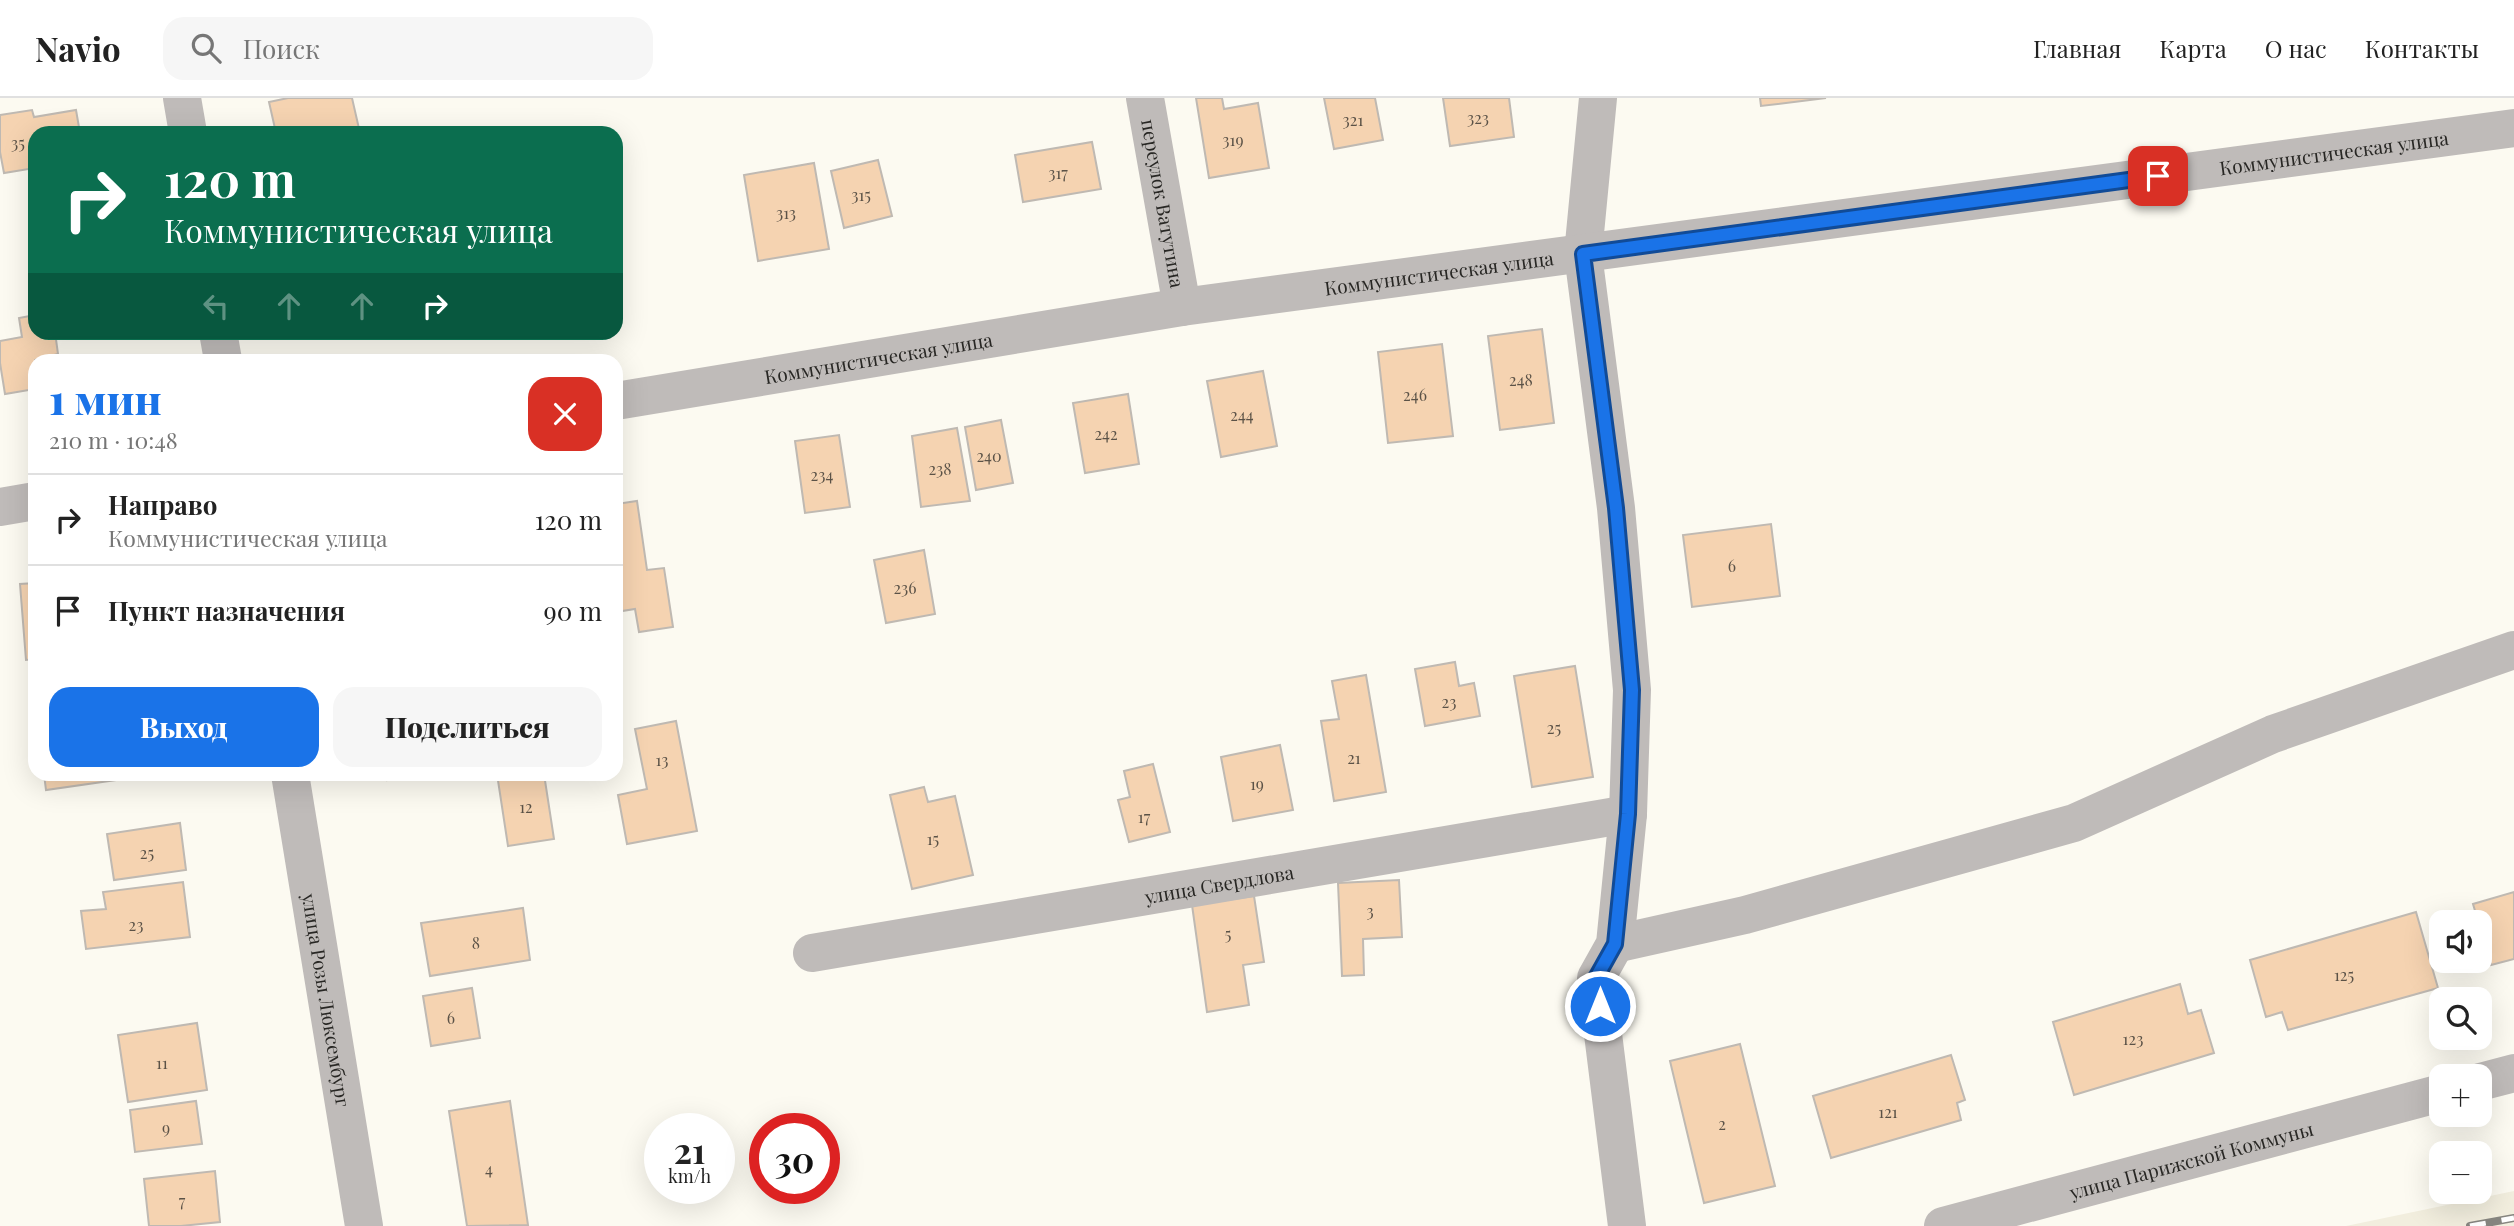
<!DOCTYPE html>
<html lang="ru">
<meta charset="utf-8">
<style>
:root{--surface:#fff;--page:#f6f6f6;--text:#222;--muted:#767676;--line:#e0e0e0;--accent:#1a73e8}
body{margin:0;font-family:"Playfair Display",serif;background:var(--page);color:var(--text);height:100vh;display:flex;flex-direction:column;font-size:26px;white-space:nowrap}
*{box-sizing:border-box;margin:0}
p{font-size:23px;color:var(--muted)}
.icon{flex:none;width:38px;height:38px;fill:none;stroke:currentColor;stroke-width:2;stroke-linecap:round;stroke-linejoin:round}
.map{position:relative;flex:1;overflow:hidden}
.side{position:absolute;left:28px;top:256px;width:595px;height:427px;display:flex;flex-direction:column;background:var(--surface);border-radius:21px;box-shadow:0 7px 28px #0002}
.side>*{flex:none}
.banner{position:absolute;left:28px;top:28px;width:595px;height:214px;border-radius:21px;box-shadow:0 7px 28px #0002;background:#0b6e4f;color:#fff;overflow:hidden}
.tools{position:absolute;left:2429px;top:812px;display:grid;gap:14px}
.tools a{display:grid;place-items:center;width:63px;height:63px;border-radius:14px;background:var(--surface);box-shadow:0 7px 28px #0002;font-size:35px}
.speed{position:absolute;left:644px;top:1015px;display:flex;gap:14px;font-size:35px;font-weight:700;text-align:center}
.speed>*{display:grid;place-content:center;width:91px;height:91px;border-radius:50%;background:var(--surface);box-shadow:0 7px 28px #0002;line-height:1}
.speed small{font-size:18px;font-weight:400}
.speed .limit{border:10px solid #d22;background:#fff;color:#111}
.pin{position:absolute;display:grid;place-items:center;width:60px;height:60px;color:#fff;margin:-30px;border-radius:14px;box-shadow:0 4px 10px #0006}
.me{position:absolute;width:77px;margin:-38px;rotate:0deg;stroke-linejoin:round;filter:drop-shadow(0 0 5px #0008)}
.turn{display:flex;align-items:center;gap:24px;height:147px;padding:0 21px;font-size:32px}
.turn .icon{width:91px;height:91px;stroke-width:2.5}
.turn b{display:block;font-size:49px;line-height:60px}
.lanes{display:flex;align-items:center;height:66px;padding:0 21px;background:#0003;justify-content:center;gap:35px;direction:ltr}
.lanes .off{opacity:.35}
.round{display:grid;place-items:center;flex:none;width:74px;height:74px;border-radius:21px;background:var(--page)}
.overview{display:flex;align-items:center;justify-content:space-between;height:119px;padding:0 21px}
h1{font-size:42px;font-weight:800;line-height:52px;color:var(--accent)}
.action{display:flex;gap:14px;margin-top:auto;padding:14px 21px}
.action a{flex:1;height:80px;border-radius:21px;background:var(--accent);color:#fff;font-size:28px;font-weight:800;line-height:80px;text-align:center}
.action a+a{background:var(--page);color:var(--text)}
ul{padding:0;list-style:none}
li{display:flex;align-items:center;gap:21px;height:91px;padding:0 21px;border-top:2px solid var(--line)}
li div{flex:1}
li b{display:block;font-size:26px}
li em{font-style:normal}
header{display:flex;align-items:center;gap:42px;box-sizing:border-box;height:98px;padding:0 35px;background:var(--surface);border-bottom:2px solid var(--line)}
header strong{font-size:33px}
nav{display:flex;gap:38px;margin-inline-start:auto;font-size:24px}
.search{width:490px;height:63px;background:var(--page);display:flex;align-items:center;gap:18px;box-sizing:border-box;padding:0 24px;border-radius:21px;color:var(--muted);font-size:26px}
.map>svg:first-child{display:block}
</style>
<header>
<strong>Navio</strong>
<div class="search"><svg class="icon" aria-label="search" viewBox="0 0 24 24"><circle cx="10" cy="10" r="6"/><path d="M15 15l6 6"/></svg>Поиск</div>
<nav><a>Главная</a><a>Карта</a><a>О нас</a><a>Контакты</a></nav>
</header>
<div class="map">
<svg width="2514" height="1128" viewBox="0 0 2514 1128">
<rect width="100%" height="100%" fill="#fcfaf1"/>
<path fill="#f2eede" d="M2514,1093v35h-168z"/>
<path fill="#f5d3b1" stroke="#bfb9b2" stroke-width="2" d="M288,0h64l8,35h-84l-7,-31z
M1196,0h26l2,11 34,-6 11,65 -60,10z
M1324,0h51l8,42 -49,9z
M1443,0h66l5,39 -64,9z
M1760,0h66l-65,8z
M32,12l2,7 42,-7 4,23h-45v35l-31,5 -4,-21v-37z
M1092,44l9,47 -78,13 -8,-47z
M878,62l14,56 -48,12 -13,-57z
M814,65l15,86 -71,12 -14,-86z
M35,217v17h20l3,22 -23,6v29l-30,5 -5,-31v-22l22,-4 -3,-19z
M1542,231l12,94 -54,7 -12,-94z
M1442,246l11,92 -65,7 -10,-91z
M1263,273l14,75 -56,11 -14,-76z
M1128,296l11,70 -54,9 -12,-70z
M1001,322l12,63 -37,7 -11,-63z
M957,330l13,73 -49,6 -9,-71z
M839,337l11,72 -45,6 -10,-72z
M637,403l10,69 17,-2 9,59 -34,5 -4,-23 -19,3v-108z
M1771,426l9,72 -88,11 -9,-72z
M924,452l11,64 -49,9 -12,-63z
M35,485v76l-9,1 -6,-76z
M1455,564l4,24 15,-3 6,33 -55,10 -10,-57z
M1575,568l18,111 -61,10 -18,-111z
M1366,577l20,117 -52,9 -13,-80 18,-2 -7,-38z
M676,623l21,110 -70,13 -9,-49 29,-6 -12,-60z
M1280,647l13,65 -60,11 -12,-64z
M1153,666l17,68 -41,10 -11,-42 12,-3 -6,-26z
M44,676h114l-112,16z
M385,676h35l-33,6z
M497,676h47l10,65 -46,7z
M924,689l4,15 27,-6 18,79 -61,14 -22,-94z
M180,725l6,47 -72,10 -7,-46z
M1399,782l3,57 -39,2 1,36 -22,1 -4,-93z
M183,784l7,55 -104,12 -5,-38 25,-2 -3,-17z
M2514,794v67l-23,6 -18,-61z
M1254,798l10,66 -21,3 6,40 -42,7 -15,-107z
M523,810l7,52 -100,16 -9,-53z
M2416,814l22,76 -150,42 -6,-18 -16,5 -16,-57z
M2180,886l8,30 13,-4 13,43 -140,42 -21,-73z
M472,890l8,50 -49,8 -8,-50z
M197,925l10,67 -79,12 -10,-67z
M1740,946l35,142 -71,17 -34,-142z
M1951,957l14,45 -8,3 4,17 -130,38 -18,-62z
M196,1003l6,43 -67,8 -5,-42z
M510,1003l18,124 -61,1 -18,-115z
M215,1073l5,51 -39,4h-32l-5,-47z"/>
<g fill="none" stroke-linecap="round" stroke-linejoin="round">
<g stroke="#bfbbb9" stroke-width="38">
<path d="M182,0l6,35"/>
<path id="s1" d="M1145,0l37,209"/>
<path d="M1598,0l-15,156 33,254 16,182 -4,124 -13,130 -19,34 31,248"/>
<path d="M218,234l5,28"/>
<path id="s2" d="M616,303l566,-94 1332,-179"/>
<path d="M0,409l35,-6"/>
<path id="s3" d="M290,676l74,452"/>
<path d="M1615,846l130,-29 329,-92 199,-89 241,-84"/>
<path id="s4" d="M812,855l816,-139"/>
<path d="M2480,984l34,-9"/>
<path id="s5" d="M1943,1128l498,-133"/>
</g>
<g stroke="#878680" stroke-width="8">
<path id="rail" d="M2470,1128l44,-8"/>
</g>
<use href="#rail" stroke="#fff" stroke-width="5" stroke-dasharray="16" stroke-linecap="butt"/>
</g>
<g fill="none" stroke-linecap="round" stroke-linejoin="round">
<g stroke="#114b97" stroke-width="18">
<path id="route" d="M1600,908l-4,-28 19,-34 13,-130 4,-124 -16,-182 -33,-254 575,-78"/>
</g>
<use href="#route" stroke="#1a73e8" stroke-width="12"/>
</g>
<g text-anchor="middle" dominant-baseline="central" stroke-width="7" stroke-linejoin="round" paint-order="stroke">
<g font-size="16" fill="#5b5247">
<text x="1478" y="19">323</text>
<text x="1353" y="21">321</text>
<text x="1233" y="41">319</text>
<text x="18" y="44">35</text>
<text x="1058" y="74">317</text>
<text x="861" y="96">315</text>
<text x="786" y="114">313</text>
<text x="1521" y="281">248</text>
<text x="1415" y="296">246</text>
<text x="1242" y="316">244</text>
<text x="1106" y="335">242</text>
<text x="989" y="357">240</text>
<text x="940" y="370">238</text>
<text x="822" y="376">234</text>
<text x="1732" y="467">6</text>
<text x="905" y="489">236</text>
<text x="1449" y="603">23</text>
<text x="1554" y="629">25</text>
<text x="1354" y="659">21</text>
<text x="662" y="661">13</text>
<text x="1257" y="685">19</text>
<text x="526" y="708">12</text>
<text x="1144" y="718">17</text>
<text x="933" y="740">15</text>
<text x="147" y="754">25</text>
<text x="1370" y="812">3</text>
<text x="136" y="826">23</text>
<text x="1228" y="835">5</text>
<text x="476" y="844">8</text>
<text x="2344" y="876">125</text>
<text x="451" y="919">6</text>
<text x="2133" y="940">123</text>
<text x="162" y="964">11</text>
<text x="1888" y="1013">121</text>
<text x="1722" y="1025">2</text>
<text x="166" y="1029">9</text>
<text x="489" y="1070">4</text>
<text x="182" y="1102">7</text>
</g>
<g font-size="19" fill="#282724" stroke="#fff">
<text stroke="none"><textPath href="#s2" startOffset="1736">Коммунистическая улица</textPath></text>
<text stroke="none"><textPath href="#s1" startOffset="107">переулок Ватутина</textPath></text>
<text stroke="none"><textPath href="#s2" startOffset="833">Коммунистическая улица</textPath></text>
<text stroke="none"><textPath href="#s2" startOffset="266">Коммунистическая улица</textPath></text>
<text stroke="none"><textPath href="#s4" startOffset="413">улица Свердлова</textPath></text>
<text stroke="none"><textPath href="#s3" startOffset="229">улица Розы Люксембург</textPath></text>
<text stroke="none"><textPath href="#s5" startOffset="257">улица Парижской Коммуны</textPath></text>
</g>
</g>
</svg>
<div class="tools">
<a><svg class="icon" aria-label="sound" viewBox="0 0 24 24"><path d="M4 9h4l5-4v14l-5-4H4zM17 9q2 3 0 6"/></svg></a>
<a><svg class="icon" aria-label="search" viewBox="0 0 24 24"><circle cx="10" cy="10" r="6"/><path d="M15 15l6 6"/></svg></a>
<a>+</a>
<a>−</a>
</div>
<div class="speed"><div>21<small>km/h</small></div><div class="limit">30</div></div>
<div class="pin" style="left:2158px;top:78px;background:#d93025"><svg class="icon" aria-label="arrive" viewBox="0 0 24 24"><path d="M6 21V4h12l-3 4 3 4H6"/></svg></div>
<svg class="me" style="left:1600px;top:908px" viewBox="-20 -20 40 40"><circle r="17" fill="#1a73e8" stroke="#fff" stroke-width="3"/><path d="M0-11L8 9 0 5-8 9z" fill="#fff"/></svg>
<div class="banner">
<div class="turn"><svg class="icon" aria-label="right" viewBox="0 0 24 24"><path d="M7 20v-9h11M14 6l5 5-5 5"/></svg><div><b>120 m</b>Коммунистическая улица</div></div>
<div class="lanes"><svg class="icon off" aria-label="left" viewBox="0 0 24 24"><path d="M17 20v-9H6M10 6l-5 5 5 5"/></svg><svg class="icon off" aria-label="ahead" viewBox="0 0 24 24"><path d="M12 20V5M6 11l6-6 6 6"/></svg><svg class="icon off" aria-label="ahead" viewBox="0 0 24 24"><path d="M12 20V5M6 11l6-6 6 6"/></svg><svg class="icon" aria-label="right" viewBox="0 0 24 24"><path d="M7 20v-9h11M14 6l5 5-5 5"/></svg></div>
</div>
<section class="side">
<div class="overview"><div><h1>1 мин</h1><p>210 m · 10:48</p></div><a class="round" style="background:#d93025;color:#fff"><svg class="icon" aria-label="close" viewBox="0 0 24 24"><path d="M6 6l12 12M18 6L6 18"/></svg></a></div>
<ul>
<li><svg class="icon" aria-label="right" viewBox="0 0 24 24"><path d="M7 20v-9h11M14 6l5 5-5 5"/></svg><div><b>Направо</b><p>Коммунистическая улица</p></div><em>120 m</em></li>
<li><svg class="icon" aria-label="arrive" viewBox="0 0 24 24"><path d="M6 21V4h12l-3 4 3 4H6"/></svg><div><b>Пункт назначения</b></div><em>90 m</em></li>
</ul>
<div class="action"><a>Выход</a><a>Поделиться</a></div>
</section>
</div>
